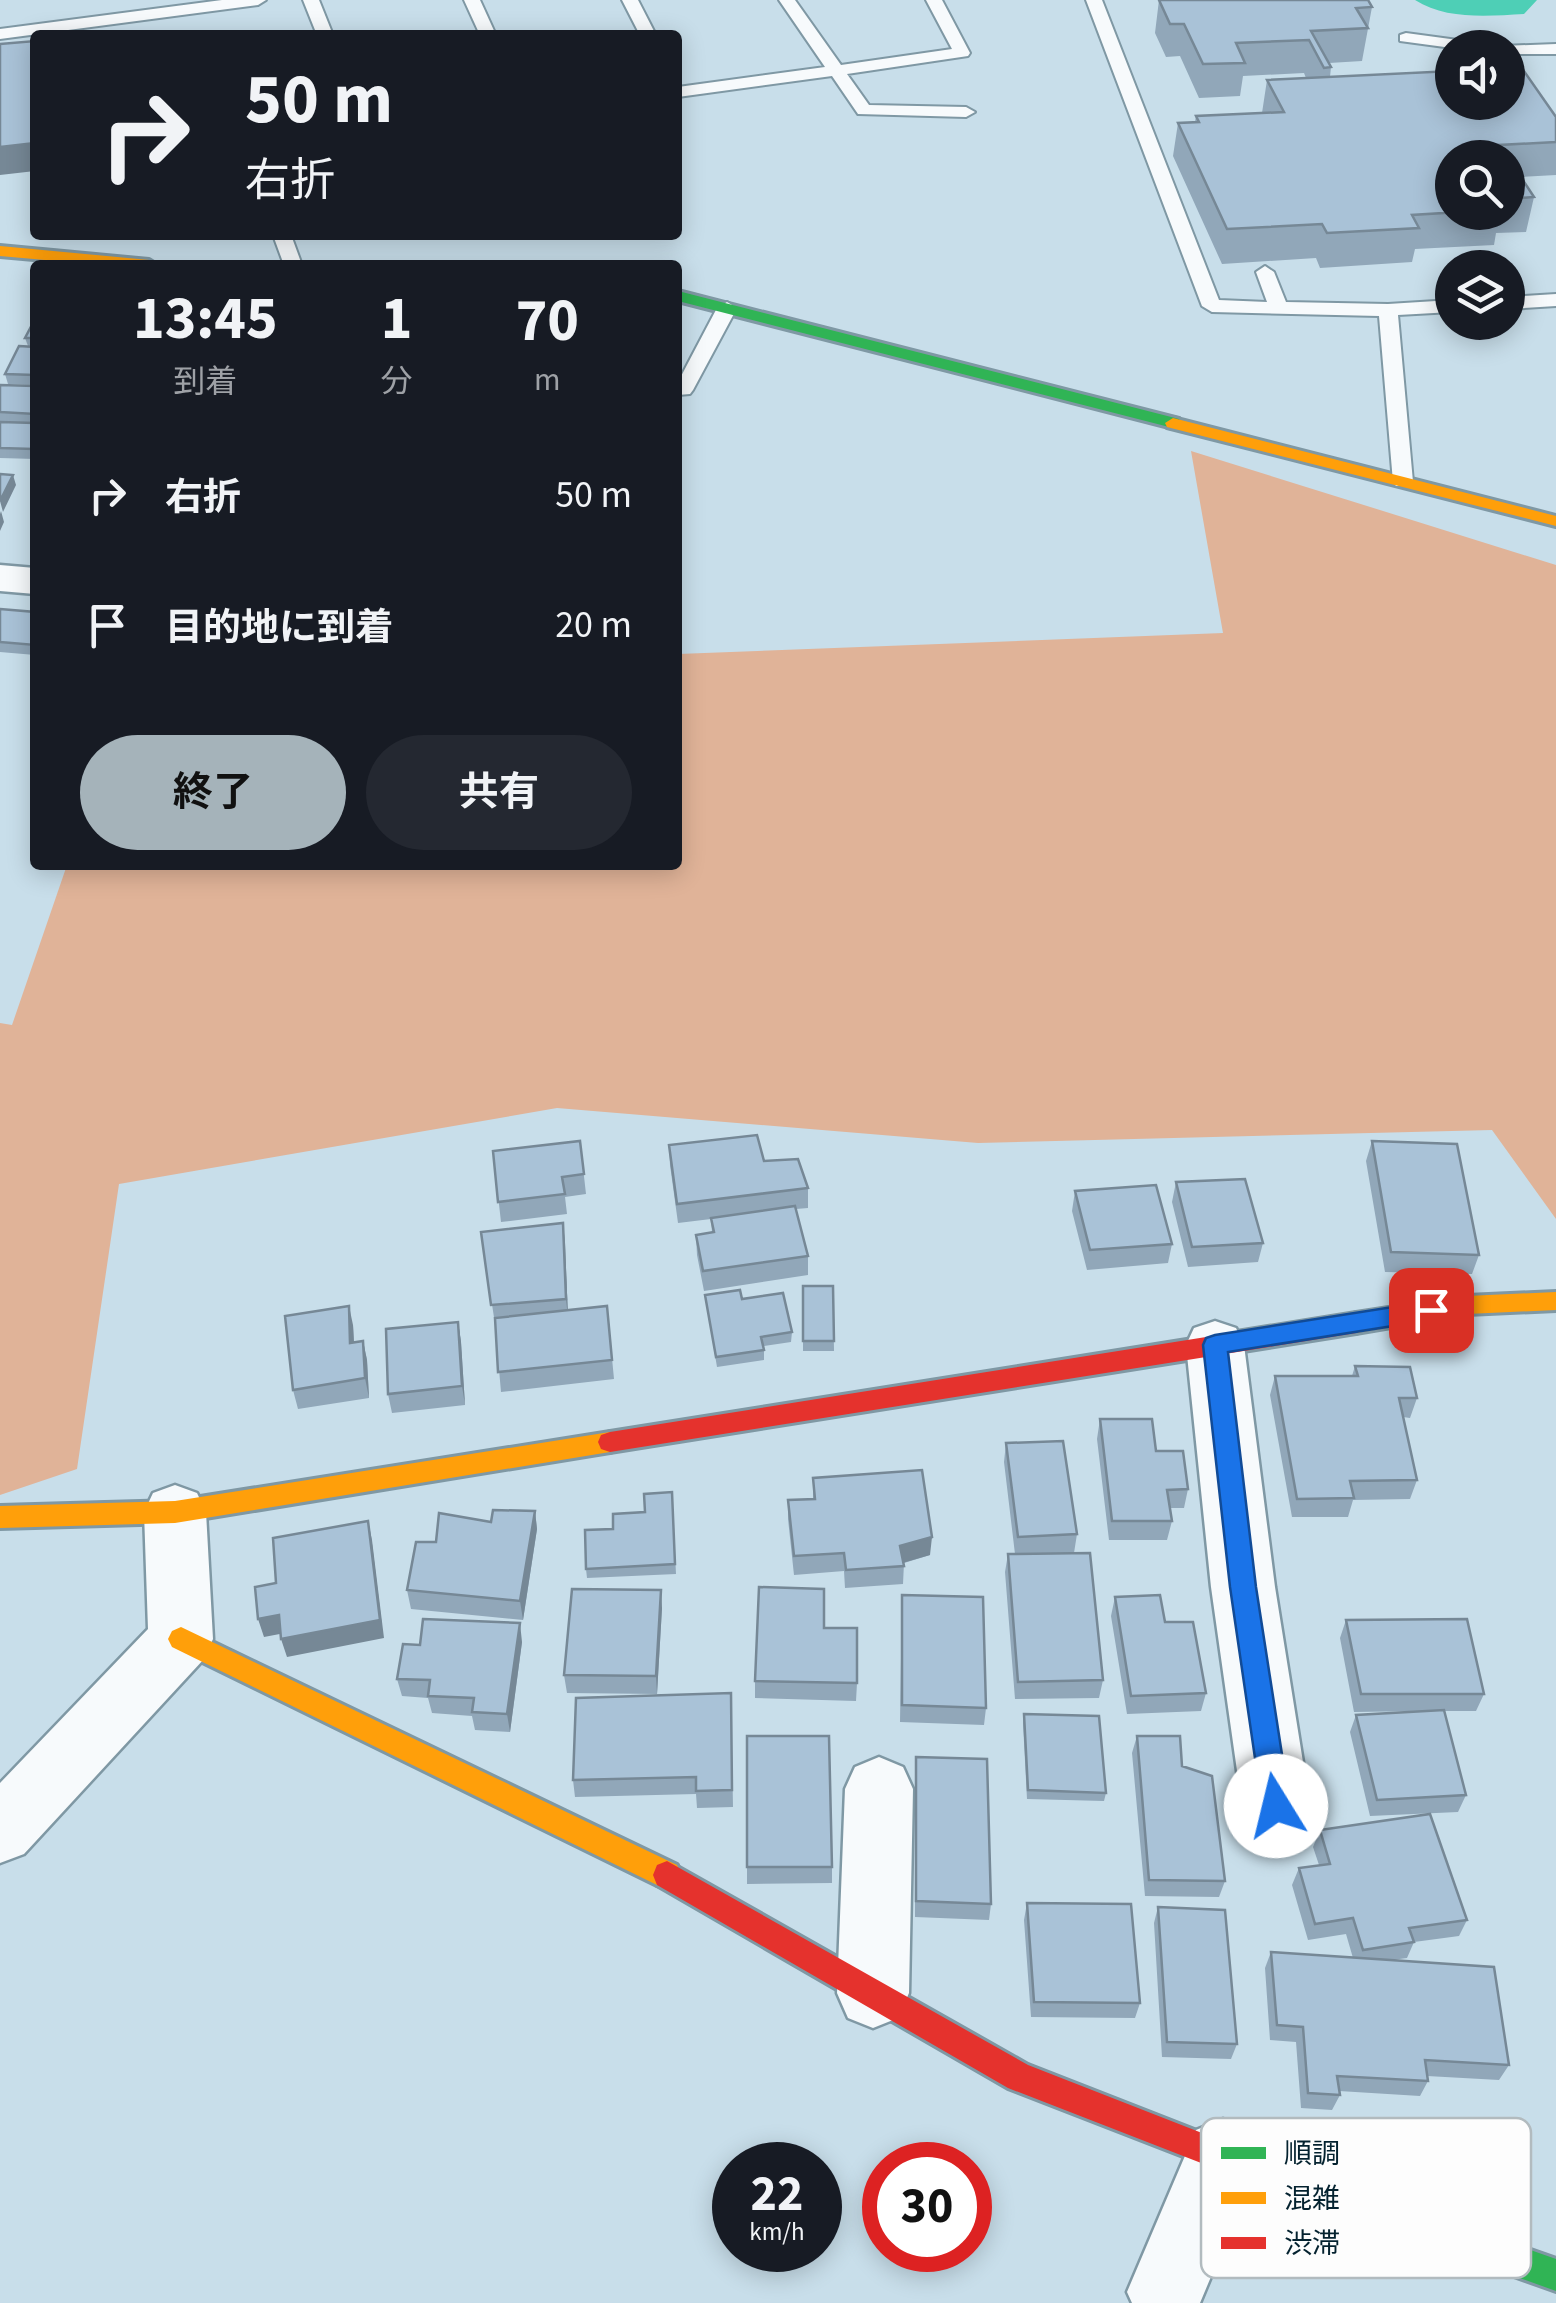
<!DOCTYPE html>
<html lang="ja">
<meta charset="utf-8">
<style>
:root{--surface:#171b24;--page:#242831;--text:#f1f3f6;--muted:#9ea1a6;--accent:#a5b3ba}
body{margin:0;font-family:"Source Sans 3","Noto Sans JP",sans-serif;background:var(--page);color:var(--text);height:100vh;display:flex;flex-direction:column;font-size:38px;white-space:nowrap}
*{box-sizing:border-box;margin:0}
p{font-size:32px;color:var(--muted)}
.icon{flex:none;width:55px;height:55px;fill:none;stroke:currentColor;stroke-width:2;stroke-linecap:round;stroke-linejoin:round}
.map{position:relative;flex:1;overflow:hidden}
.details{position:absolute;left:30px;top:260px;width:652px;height:610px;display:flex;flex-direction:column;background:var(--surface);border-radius:10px;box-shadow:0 5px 25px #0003}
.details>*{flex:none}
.top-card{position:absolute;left:30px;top:30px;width:652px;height:210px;border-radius:10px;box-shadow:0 5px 25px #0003;background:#171b24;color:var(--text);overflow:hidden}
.fabs{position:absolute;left:1435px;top:30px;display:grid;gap:20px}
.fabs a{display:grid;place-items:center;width:90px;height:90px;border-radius:50%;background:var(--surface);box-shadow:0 5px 25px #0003;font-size:50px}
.speed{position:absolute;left:712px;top:2142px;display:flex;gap:20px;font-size:50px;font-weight:700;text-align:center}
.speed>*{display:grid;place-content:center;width:130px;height:130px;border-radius:50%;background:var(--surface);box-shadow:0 5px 25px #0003;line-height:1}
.speed small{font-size:25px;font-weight:400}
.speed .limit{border:15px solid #d22;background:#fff;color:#111}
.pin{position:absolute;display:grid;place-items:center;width:85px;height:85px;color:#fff;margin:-42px;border-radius:20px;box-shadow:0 5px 15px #0006}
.me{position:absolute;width:110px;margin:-55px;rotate:351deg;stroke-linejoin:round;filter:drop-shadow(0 0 8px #0008)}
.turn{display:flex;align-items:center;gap:35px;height:210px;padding:0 50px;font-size:45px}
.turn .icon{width:130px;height:130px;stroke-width:2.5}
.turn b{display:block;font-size:70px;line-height:85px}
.eta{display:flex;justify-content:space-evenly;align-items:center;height:170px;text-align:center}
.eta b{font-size:60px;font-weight:700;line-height:70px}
.button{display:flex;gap:20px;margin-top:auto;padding:20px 50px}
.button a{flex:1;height:115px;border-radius:60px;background:var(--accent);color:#111;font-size:40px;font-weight:700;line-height:115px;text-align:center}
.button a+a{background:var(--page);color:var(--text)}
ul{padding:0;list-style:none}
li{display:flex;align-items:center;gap:30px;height:130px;padding:0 50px}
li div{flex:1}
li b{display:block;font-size:38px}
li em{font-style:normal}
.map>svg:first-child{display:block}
</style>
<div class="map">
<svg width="1556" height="2303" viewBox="0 0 1556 2303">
<rect width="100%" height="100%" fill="#c8deea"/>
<path fill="#e0b398" d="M1191,451l365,114v654l-64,-89 -514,13 -421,-35 -438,76 -42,285 -77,26v-472l12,2 55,-160h611v-211l545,-21z"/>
<path fill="#4ecfb6" d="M1415,0h122l-13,14c-36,2 -78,6 -109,-14z"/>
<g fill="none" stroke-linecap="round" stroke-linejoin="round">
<g stroke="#7f98a4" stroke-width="4">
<path id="lane" d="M222,0h44l-8,5 -258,34v-10z
M303,0h16l14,35h-16z
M464,0h16l16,35h-16z
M622,0h16l18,35h-16z
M779,0h16l46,65 111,-16 -26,-49h16l28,53 -2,3 -121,18 22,31 97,2 9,5 -9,5 -108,-3 -26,-38 -154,21v-10l147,-20z
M1086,0h16l117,300 48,2 -11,-30 9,-6 9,6 12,30 102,2 64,-4v12l-54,3 15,167 -3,4h-14l-3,-4 -14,-166 -167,-4 -10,-6z
M1406,33l96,13 54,-2v10h-48v-6h-56l-52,-7v-6z
M273,235h18l11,30h-18z
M1556,294v12l-48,3v-12z
M727,302l10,6 -44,82 -3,4 -12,1v-13l39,-74z"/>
</g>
<g stroke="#7f98a4" stroke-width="5">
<path id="street" d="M0,565l35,3v26l-35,-3z
M1215,1321l21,7 8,17 31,242 35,219 -10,23 -24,9 -24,-9 -10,-23 -31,-219 -25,-242 8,-17z
M175,1485l22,8 9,19 7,127 -9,20 -180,195 -24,9v-80l148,-154 -4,-117 9,-19z
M879,1757l24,10 10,22 -4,204 -11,25 -25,10 -25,-10 -11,-25 8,-204 10,-22z
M1223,2119l27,11 11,27 -61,146h-68l-5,-11 69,-162z"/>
</g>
<g stroke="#7f98a4" stroke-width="6">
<path id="fast" d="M678,291l501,128 2,4 -8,5 -495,-127z
M1214,2138l342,121v32l-353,-127 -4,-11 4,-11z"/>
</g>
<g stroke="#7f98a4" stroke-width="6">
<path id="slow" d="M0,246l149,14 8,5h-56l-101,-9z
M1173,418l383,98v10l-389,-99 -2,-4z
M1556,1292v18l-89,4 -111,19 -8,-3 -4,-7 4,-7 8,-3 111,-17z
M610,1432l9,3 3,7 -3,7 -9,3 -435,71 -175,5v-22l175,-5z
M181,1627l496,238 4,10 -4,10 -10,4 -10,-4 -485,-238 -4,-8 4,-8z"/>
</g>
<g stroke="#7f98a4" stroke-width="6">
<path id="jam" d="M1356,1313l8,3 4,7 -4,7 -8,3 -746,119 -9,-3 -3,-7 3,-7 9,-3z
M667,1861l361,204 197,77 4,11 -4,11 -11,4 -206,-80 -351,-203 -4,-10 4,-10z"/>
</g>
<use href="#lane" fill="#f7fafc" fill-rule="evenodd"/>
<use href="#street" fill="#f7fafc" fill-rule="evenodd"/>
<use href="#fast" fill="#30b455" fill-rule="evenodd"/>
<use href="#slow" fill="#ff9f0a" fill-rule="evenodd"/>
<use href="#jam" fill="#e5322d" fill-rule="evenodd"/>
</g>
<path fill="#91a7b9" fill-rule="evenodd" d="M1159,0l213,7 -10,54 -33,2 2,4 -1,10 110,-6 3,-17 113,63v58l-35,2 13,20 -8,35 -30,1 -2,12 -79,4 -3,13 -92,6 -4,-10 -94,6 -49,-108 5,-33 17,-1 1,-6 66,-3 5,-33 39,-2 -2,-5 -61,3 -3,20 -41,2 -19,-42 -14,1 -11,-24zM1508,158v54h-56z
M35,319v66l-27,-1 -3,-10 23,-28 -3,-8z
M0,385l35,1v73l-35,-1z
M0,609l35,3v43l-35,-3z
M580,1141l6,53 -21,3 2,17 -66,8 -8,-71z
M1372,1141l107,114 -7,19 -87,-2 -19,-111z
M669,1145l95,16 44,27v20l-12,1 12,47v19l-104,16 -7,-36 -1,-20 16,-3 -1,-13 -33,4 -8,-58z
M1176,1182l87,61 -5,19 -70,5 -16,-65z
M1075,1191l97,53 -4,19 -81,7 -15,-59z
M563,1223l5,87 39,-4 7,73 -113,13 -6,-68 -14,-92z
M803,1286h30l1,65h-31z
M705,1295l37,4 50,33 -1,10 -27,4v14l-47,7z
M458,1322l3,20 4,63 -73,8 -4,-19z
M353,1325l1,17 9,-1 4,19 2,38 -71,11 -5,-19z
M1355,1366l62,32 -7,20 -7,-1 14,63 -7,19 -57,1 -5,17h-56l-22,-122 5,-19h77z
M1100,1419l56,32 32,38 -4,19h-14l2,13 -5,19h-58l-12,-101z
M1006,1443l71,91 -3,19 29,127 -4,18 -84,1 -10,-127 3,-18h7l-11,-92z
M813,1478l117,77 -26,8 -1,21 -58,4 -1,-17 -50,4 -6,-56v-19l25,-1z
M672,1492l4,82 -89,4 -1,-9 27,-40 32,-17z
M535,1511l2,18 -14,91 -112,-11 -4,-19 29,-48 55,-20z
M902,1595l84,113 -2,17 -84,-3z
M1115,1597l50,25 41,71 -5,18 -74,3 -16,-98z
M662,1608l-5,86 -90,-1 -3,-18z
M1346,1620l138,74 -8,17h-32l22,84 -8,17 -88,4 -20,-84 6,-17 66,-4 -68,1 -14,-74z
M824,1628l33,55 -1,18 -101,-3v-17z
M522,1642l-12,90 -35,-2 -3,-14 -40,-3 -4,-15 -26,-2 -5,-17 23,-34z
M731,1693l2,114 -36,1 -1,-14 -121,3 -2,-17z
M1024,1714l82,79 -2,8 -77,-2 -4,-76z
M747,1736l85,131v16l-85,1z
M1137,1736l45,30 43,115 -6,16 -74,-1 -13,-143z
M916,1757l75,147 -2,16 -74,-3v-143z
M1320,1830l147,90 -8,16 -45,6 -7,16 -15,2 117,105 -10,15 -72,-4 1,5 -8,15 -81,-5 1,4 -8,15 -31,-2 -5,-66 -26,-2 -5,-72 6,-16 82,6 -7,-24 -38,6 -16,-55 7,-17 20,-3 -6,-18z
M1027,1903l113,100 -5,15 -104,-1 -7,-97z
M1158,1907l79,137 -6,15 -69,-2 -8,-134z"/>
<path fill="#768896" d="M35,143v28l-35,4v-28z
M13,475l3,10 -13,27 -3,-11z
M1,511l3,11 -4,9v-17z
M563,1223l2,20 3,75 -2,-19z
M349,1306l4,19 2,37 -5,-19z
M458,1322l3,20 4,63 -3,-19z
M363,1341l4,19 2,38 -4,-20z
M535,1511l2,18 -14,91 -3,-19z
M368,1521l4,19 12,98 -97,19 -6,-18z
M932,1537l-2,18 -31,9 1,-18z
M661,1590l1,18 -5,86 -1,-18z
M279,1615l6,18 -21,4 -6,-18z
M520,1623l2,19 -12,90 -3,-18z"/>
<path fill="#a9c2d7" stroke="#768896" stroke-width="2.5" d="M1159,0h209l4,7 -16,1 12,20 -57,3 20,36 -7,1 -15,-28 -73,3 9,20 -42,1 -19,-40h-14z
M35,41v102l-35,4v-103z
M1508,51h2l46,66v25l-56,3 34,52 -26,2v-41h-56v54h8l-48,3 7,13 -92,5 -5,-9 -95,5 -49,-106 21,-1 -3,-6 88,-4 -17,-32 185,-9v31h56z
M1443,54h9v15z
M35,319v19h-10z
M19,346l16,1v28l-30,-1z
M0,385l35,1v28l-35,-2z
M0,422l35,1 -1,26 -34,-1z
M0,474l13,1 -13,26z
M0,609l35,3v33l-35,-3z
M757,1135l7,26 34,-2 10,29 -131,16 -8,-59z
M580,1141l4,33 -22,3 3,17 -67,8 -5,-51z
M1372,1141l85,3 22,111 -88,-3z
M1245,1179l18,64 -71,4 -16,-65z
M1156,1185l16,59 -82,6 -15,-59z
M795,1206l13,50 -105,15 -7,-36 18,-3 -3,-14z
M563,1223l3,76 -75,6 -10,-73z
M803,1286h30l1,55h-31z
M740,1290l2,9 41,-6 9,39 -31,5 3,13 -48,7 -11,-62z
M349,1306l1,37 13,-2 2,37 -72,12 -8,-74z
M607,1306l5,54 -114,12 -3,-54z
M458,1322l4,64 -74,8 -2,-65z
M1355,1366l55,1 7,31h-18l18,82 -67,1 4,17 -57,1 -22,-123h83z
M1100,1419h52l4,32h27l5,38 -21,1 5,31h-60z
M1063,1441l14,93 -59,3 -12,-94z
M922,1470l10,67 -32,9 4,20 -58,4 -2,-17 -50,3 -6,-56 27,-1 -2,-21z
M672,1492l3,72 -89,5 -1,-39 28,-1v-15l32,-2 -1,-18z
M493,1510l42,1 -15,90 -113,-11 9,-48h20l3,-29 52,9z
M368,1521l12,99 -99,19 -2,-24 -21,4 -3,-32 21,-4 -3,-45z
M1090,1553l13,127 -85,2 -10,-128z
M759,1587l65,2v39h33v55l-102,-2z
M572,1589l89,1 -5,86 -92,-1z
M902,1595l81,2 3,111 -84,-3z
M1160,1595l5,27h28l13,71 -75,3 -16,-99z
M423,1619l97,4 -13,91 -35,-2 2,-14 -46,-2 2,-16 -33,-1 6,-35 17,1z
M1467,1619l17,75h-123l-15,-74z
M731,1693l1,97 -36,1v-14l-123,3 3,-82z
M1444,1710l22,85 -89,5 -21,-85z
M1024,1714l75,2 7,77 -78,-3z
M747,1736h82l3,131h-85z
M1137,1736h43l2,30 30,10 13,105 -76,-1z
M916,1757l71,2 4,145 -75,-3z
M1430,1814l37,106 -58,8 5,14 -51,8 -10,-32 -38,6 -16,-56 31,-4 -10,-34z
M1027,1903l104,1 9,99 -106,-1z
M1158,1907l67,3 12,134 -70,-2z
M1271,1952l223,15 15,98 -84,-5 3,21 -91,-5 3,19 -32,-2 -5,-66 -26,-2z"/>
<path fill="#1a73e8" stroke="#114b97" stroke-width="2.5" d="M1431,1301l9,2 3,7 -3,7 -9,3 -203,32 28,235 34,219 -4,9 -10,4 -10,-4 -4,-9 -32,-219 -27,-242 3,-7 9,-3z"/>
<rect x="1201" y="2118" width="330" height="160" rx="15" fill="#fdfdfd" stroke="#b2bbbf" stroke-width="2.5"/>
<rect x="1221" y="2147" width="45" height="12" fill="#30b455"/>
<rect x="1221" y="2192" width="45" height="12" fill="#ff9f0a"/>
<rect x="1221" y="2237" width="45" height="12" fill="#e5322d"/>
<g font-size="28" fill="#04222f">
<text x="1284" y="2163">順調</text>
<text x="1284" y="2208">混雑</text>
<text x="1284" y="2253">渋滞</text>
</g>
</svg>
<div class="fabs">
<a><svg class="icon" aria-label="sound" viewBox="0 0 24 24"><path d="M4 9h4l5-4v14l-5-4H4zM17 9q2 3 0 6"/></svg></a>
<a><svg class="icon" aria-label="search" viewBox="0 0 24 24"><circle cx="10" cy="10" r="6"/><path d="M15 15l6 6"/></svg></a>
<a><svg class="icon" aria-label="layers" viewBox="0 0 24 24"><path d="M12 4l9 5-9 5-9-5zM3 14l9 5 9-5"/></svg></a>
</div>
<div class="speed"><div>22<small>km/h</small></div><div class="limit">30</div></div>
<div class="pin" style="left:1431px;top:1310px;background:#d93025"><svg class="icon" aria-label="arrive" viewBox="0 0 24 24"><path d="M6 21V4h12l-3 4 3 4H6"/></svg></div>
<svg class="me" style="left:1276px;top:1806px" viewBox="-20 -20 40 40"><circle r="19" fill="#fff"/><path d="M0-13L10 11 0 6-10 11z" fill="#1a73e8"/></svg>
<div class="top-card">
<div class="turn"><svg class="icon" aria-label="right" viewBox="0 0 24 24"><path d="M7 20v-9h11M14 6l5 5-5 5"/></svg><div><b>50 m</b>右折</div></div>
</div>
<section class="details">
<div class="eta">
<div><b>13:45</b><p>到着</p></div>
<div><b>1</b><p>分</p></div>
<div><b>70</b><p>m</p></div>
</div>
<ul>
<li><svg class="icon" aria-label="right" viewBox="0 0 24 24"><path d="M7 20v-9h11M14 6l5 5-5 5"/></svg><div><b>右折</b></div><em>50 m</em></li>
<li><svg class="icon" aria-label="arrive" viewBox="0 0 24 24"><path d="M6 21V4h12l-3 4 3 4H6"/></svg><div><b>目的地に到着</b></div><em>20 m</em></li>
</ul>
<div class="button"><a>終了</a><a>共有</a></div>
</section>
</div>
